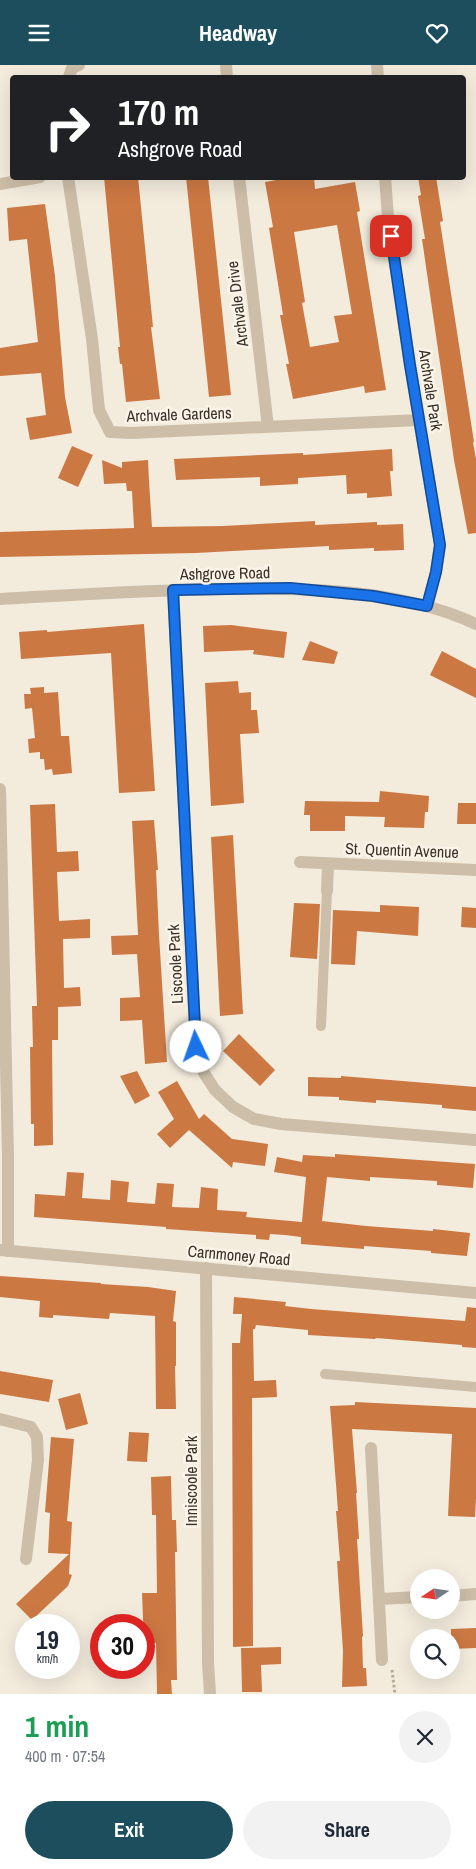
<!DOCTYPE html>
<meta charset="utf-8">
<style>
:root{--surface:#fff;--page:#f2f2f3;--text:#1f2937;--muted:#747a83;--accent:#1c4e5d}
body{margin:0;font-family:"Archivo Narrow",sans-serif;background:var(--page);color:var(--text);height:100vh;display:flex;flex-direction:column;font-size:19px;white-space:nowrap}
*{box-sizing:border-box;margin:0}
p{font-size:16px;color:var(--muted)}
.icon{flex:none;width:28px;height:28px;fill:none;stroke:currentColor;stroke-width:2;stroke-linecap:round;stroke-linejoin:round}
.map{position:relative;height:1629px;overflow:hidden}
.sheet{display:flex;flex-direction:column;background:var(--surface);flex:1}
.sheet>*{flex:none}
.top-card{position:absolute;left:10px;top:10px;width:456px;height:105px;border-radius:5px;box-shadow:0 5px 20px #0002;background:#202124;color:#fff;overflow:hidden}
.needle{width:32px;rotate:257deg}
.controls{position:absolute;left:410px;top:1504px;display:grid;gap:10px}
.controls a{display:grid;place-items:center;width:50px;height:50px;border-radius:50%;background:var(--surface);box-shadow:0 5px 20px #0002;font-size:25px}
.speed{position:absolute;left:15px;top:1549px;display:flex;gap:10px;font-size:25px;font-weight:700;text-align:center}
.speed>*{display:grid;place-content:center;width:65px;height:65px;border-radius:50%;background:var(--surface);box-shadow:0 5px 20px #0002;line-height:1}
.speed small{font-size:12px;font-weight:400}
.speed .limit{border:8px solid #d22;background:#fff;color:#111}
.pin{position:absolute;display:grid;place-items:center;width:42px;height:42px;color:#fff;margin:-21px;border-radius:10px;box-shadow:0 2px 8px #0006}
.me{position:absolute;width:55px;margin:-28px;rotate:357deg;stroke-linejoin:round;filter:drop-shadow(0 0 4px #0008)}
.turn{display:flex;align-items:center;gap:18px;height:105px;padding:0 25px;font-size:22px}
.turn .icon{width:65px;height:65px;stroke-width:2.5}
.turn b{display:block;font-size:35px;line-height:42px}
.round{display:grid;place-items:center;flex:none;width:52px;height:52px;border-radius:26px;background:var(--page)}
.overview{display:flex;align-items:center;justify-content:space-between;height:85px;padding:0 25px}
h1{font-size:30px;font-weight:800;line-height:38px;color:#1e9e55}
.cta{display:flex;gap:10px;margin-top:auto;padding:10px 25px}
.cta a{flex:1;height:58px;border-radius:30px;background:var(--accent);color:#fff;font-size:20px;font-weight:800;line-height:58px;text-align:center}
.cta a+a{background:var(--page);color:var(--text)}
header{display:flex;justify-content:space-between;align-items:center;height:65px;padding:0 25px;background:var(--accent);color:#fff;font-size:22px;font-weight:800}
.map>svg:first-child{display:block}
</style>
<header><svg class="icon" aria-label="menu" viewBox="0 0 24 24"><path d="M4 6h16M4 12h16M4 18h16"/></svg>Headway<svg class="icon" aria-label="heart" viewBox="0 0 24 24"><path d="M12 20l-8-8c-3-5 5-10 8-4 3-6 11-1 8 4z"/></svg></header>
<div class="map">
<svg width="476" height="1629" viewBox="0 0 476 1629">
<rect width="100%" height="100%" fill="#f3ecdd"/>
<path fill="#cc7843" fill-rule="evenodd" d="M104,112h34l15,150h-2l9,72 -34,3 -4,-38h-2l-2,-17h2z
M186,112h22l23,218 -22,2z
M293,112h21l1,12 40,-7 5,29 -3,1 29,178 -21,3 -1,-7 -71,13 -7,-35h3l-9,-49h3l-14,-87 4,-1 -8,-45zM337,160l15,89 -18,2 5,26 -29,5 -8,-44 3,-1 -11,-70z
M418,112h18l7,44 -3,1 34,220h-1l3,17v74l-8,1 -14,-74 -32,-221h3l-7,-43 3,-1z
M45,139l10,72 10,121 7,36 -42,7 -4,-22 20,-3 -5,-42 -41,3v-28l38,-6 -11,-103 -18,2 -2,-33z
M72,381l21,9 -15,32 -20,-9z
M392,384l1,22h-3l2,25 -25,2v-5l-20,1 -1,-19 -48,3v6l-38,2v-9l-84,3 -2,-21 129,-6v2z
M102,395l20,8v-6l26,-2 1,21h2h-2l3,46 71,-1 92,-5v4l62,-3v3l26,-1 1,26 -30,1v-3l-45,2v-4l-133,7 -196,4v-25l134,-4 -2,-37h-5l-1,-8 -22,1z
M144,559l11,167 -36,2 -8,-140 -90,6 -2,-27 28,-2v2z
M231,560l56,7 -3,26 -31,-4 1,-4 -50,2 -1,-26z
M310,576l28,11 -4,12 -32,-4z
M442,586l34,18v29l-46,-23z
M238,616l1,12 12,-1v18h6l2,23 -19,1 4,69 -33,3 -6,-123z
M44,622v6l14,-1 3,44h8l3,37 -19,2 -1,-6 -7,1 -1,-11h-4v-7l-11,1 -1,-14 7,-1 -3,-30 -7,1 -1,-15h7l-1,-6z
M380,726l49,5 -1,16h-3l-1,16 -40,-1 1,-10 -40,-1v15h-35v-16h-6l1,-14 74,1z
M458,738h18v21h-19z
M55,739l2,48 21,-1 1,20 -22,1 2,49 31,-2v19l-27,1 1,49 16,-1 1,19 -23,1v33h-6l1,105 -19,1v-22h-3l-1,-77h3l-1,-41h5l-7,-201z
M154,755l4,50h-2l3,65 8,127 -22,2 -3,-44 -22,1v-23l20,-1 -3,-43 -25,1 -1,-19 27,-1 -6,-114z
M233,770l10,179 -23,2 -9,-179z
M294,838l26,1 -3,55 -27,-2z
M380,840l39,2 -1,29 -61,-5 -2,34 -24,-1 2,-54 47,2z
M462,842l14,1v20l-15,-1z
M239,969l36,36 -15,16 -37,-35z
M137,1006l13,25 -15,8 -15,-28z
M341,1011l135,11v24l-34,-3v-3l-66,-5v3l-37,-3v-3l-31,-1v-19l33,1z
M177,1016l22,38 5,-5 28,25 36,5 -3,22 -32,-4 -1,6 -43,-38 -19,18 -13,-14 17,-15 -16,-27z
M335,1089l140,10 -2,24 -36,-3v-4l-67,-4v4l-43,-4 -5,44 44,5 67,5v-2l37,4 -3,23 -36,-3v-2l-67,-5v3l-63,-5v-7l-16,-2 -15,-1 -1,6 -13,-1v-4l-90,-6v-2l-132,-10 1,-23 30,2 2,-24 17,1 -2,25 28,2 1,-20 18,2 -2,20 28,2 2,-21 17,1 -2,23 27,1 2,-21 17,2 -1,21 30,2 -1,5 56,5 4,-45 -32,-5 3,-15 25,5 1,-7 32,2z
M0,1211l101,7v1l47,3 28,4 -3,30 3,1v44h-1l1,43h-20l-1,-93 -45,-3 -1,6 -56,-4v3l-14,-1 1,-16 -40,-4z
M234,1232l52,5 -1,4 26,3 154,12 2,-14 9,1v40l-14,-1v-2l-86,-7 -1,1 -67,-4v-5l-52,-5 -1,4h-2l1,52 22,-1 1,17 -25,1 1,248 -20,1 -1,-304h8l2,-29h-9z
M0,1306l53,9 -4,22 -49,-8z
M80,1328l8,31 -22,6 -8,-31z
M355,1337l121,6v90l-1,19 -27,-1 4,-82 -100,-5 5,64h-1l3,46h-2l6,97 -1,1 1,31h3l1,18 -25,1 1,-36 -6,-90h3l-4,-50h2l-8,-105 25,-1z
M129,1367l20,1 -2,29 -20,-1z
M51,1372l23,2 -7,82 5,1 -3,52 3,1 -4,11 -36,34 -16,-16 53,-50 -21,-1 2,-40 -5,-1z
M171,1411l1,44h4l1,32h-2l2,128h-6l1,14h-15l-1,-51h-12l-2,-50h15l-1,-78h-4l-1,-38z
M476,1563v20l-25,1v-20z
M281,1582v17l-20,1 1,27h-20l-1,-44z"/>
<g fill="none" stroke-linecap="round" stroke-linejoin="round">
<path stroke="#b8a892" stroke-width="3" stroke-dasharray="2.5 2.5" stroke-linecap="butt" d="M392,1605l3,24"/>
<path stroke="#ccbea8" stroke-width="10" d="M321,961l6,-135
M325,1309l151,13"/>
<path stroke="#ccbea8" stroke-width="12" d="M226,0l1,12
M377,0l1,12
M69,12l3,-9 7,-3
M68,112l24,162 7,71 11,22 21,1 288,-13
M239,112l29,250
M385,112l3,40 22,149 30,179 -4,27 -9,34
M0,119l40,-7
M173,525l23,457 8,26 11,17 18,17 21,12 27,5 195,16
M0,534c74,-4 149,-9 223,-10 85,-1 175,-1 253,35
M0,724l8,368v94
M300,797l176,8
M327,826l1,-27
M206,1203l2,395 2,31
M0,1354l31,8 6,10 1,23 -12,99
M371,1383l11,212
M451,1531l25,-2
M380,1534l39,-2"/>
<path stroke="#ccbea8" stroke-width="12" d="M0,1185l476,43"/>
</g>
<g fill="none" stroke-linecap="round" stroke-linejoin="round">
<g stroke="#114b97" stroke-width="12">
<path id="route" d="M196,982l-23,-457 117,-2 83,8 54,10 9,-34 4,-27 -30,-180 -19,-129"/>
</g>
<use href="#route" stroke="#1a73e8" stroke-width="9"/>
</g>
<g text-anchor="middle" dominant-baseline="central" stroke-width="5" stroke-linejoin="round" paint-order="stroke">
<g font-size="16" fill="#393028" stroke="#fbf5e9">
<text transform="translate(237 239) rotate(-97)">Archvale Drive</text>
<text transform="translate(431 325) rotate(81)">Archvale Park</text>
<text transform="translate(179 349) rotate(-2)">Archvale Gardens</text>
<text transform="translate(225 508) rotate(-1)">Ashgrove Road</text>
<text transform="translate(402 785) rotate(2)">St. Quentin Avenue</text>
<text transform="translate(175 899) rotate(-93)">Liscoole Park</text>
<text transform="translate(239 1190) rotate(5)">Carnmoney Road</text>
<text transform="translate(191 1416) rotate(-90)">Inniscoole Park</text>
</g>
</g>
</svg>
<div class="controls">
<a><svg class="needle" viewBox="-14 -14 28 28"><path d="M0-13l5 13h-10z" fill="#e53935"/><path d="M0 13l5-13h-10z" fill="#747a83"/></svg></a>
<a><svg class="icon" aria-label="search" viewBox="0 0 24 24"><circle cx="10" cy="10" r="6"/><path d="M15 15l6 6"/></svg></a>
</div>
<div class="speed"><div>19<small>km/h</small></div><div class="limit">30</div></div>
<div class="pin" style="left:391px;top:171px;background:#d93025"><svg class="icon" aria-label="arrive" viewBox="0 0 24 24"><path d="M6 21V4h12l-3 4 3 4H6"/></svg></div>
<svg class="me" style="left:196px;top:982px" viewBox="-20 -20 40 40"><circle r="19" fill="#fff"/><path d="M0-13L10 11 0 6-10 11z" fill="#1a73e8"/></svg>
<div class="top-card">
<div class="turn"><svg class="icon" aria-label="right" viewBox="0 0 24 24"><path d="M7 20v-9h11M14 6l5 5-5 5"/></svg><div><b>170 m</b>Ashgrove Road</div></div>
</div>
</div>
<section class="sheet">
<div class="overview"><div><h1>1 min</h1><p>400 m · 07:54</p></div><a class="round"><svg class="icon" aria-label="close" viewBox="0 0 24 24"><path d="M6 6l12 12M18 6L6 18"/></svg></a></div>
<div class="cta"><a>Exit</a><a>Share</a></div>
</section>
